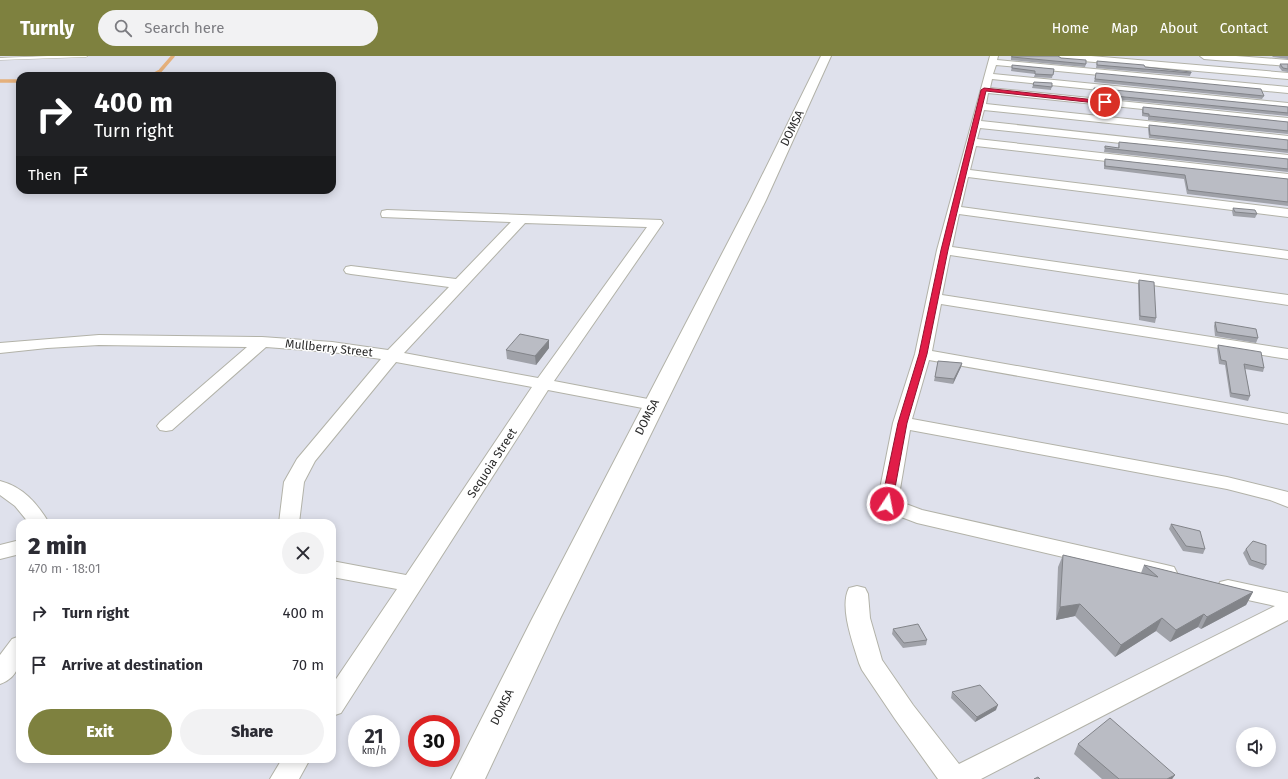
<!DOCTYPE html>
<meta charset="utf-8">
<style>
:root{--surface:#fff;--page:#f2f2f3;--text:#2b2b33;--muted:#7c7c81;--accent:#7e813f}
body{margin:0;font-family:"Fira Sans",sans-serif;background:var(--page);color:var(--text);height:100vh;display:flex;flex-direction:column;font-size:15px;white-space:nowrap}
*{box-sizing:border-box;margin:0}
p{font-size:13px;color:var(--muted)}
.icon{flex:none;width:22px;height:22px;fill:none;stroke:currentColor;stroke-width:2;stroke-linecap:round;stroke-linejoin:round}
.map{position:relative;flex:1;overflow:hidden}
.panel{position:absolute;left:16px;top:463px;width:320px;height:244px;display:flex;flex-direction:column;background:var(--surface);border-radius:12px;box-shadow:0 2px 10px #0003}
.panel>*{flex:none}
.banner{position:absolute;left:16px;top:16px;width:320px;height:122px;border-radius:12px;box-shadow:0 2px 10px #0003;background:#202124;color:#fff;overflow:hidden}
.tools{position:absolute;left:1236px;top:671px;display:grid;gap:8px}
.tools a{display:grid;place-items:center;width:40px;height:40px;border-radius:50%;background:var(--surface);box-shadow:0 2px 10px #0003;font-size:20px}
.speed{position:absolute;left:348px;top:659px;display:flex;gap:8px;font-size:20px;font-weight:700;text-align:center}
.speed>*{display:grid;place-content:center;width:52px;height:52px;border-radius:50%;background:var(--surface);box-shadow:0 2px 10px #0003;line-height:1}
.speed small{font-size:10px;font-weight:400}
.speed .limit{border:6px solid #d22;background:#fff;color:#111}
.pin{position:absolute;display:grid;place-items:center;width:34px;height:34px;color:#fff;margin:-17px;border:2px solid #fff;border-radius:50%;box-shadow:0 1px 4px #0007}
.me{position:absolute;width:44px;margin:-22px;rotate:11deg;stroke-linejoin:round;filter:drop-shadow(0 0 3px #0008)}
.turn{display:flex;align-items:center;gap:14px;height:84px;padding:0 12px;font-size:18px}
.turn .icon{width:52px;height:52px;stroke-width:2.5}
.turn b{display:block;font-size:28px;line-height:34px}
.then{display:flex;align-items:center;height:38px;padding:0 12px;background:#0003;gap:8px;font-size:15px}
.round{display:grid;place-items:center;flex:none;width:42px;height:42px;border-radius:21px;background:var(--page)}
.head{display:flex;align-items:center;justify-content:space-between;height:68px;padding:0 12px}
h1{font-size:24px;font-weight:800;line-height:30px}
.action{display:flex;gap:8px;margin-top:auto;padding:8px 12px}
.action a{flex:1;height:46px;border-radius:24px;background:var(--accent);color:#fff;font-size:16px;font-weight:800;line-height:46px;text-align:center}
.action a+a{background:var(--page);color:var(--text)}
ul{padding:0;list-style:none}
li{display:flex;align-items:center;gap:12px;height:52px;padding:0 12px}
li div{flex:1}
li b{display:block;font-size:15px}
li em{font-style:normal}
header{display:flex;align-items:center;gap:24px;box-sizing:border-box;height:56px;padding:0 20px;background:var(--accent);color:#fff}
header strong{font-size:19px}
nav{display:flex;gap:22px;margin-inline-start:auto;font-size:14px}
.search{width:280px;height:36px;background:var(--page);display:flex;align-items:center;gap:10px;box-sizing:border-box;padding:0 14px;border-radius:22px;color:var(--muted);font-size:15px}
.map>svg:first-child{display:block}
</style>
<header>
<strong>Turnly</strong>
<div class="search"><svg class="icon" aria-label="search" viewBox="0 0 24 24"><circle cx="10" cy="10" r="6"/><path d="M15 15l6 6"/></svg>Search here</div>
<nav><a>Home</a><a>Map</a><a>About</a><a>Contact</a></nav>
</header>
<div class="map">
<svg width="1288" height="723" viewBox="0 0 1288 723">
<rect width="100%" height="100%" fill="#dfe1ec"/>
<g fill="none" stroke-linecap="round" stroke-linejoin="round">
<path stroke="#e5b07b" stroke-width="3.5" d="M151,20l9,-5 13,-15
M0,25h20"/>
<g stroke="#b2b2a8" stroke-width="1">
<path id="lane" d="M48,0h40l-2,1 -86,3v-2z"/>
</g>
<g stroke="#b2b2a8" stroke-width="2">
<path id="street" d="M990,0h8l-1,4 291,27v6l-292,-28 -3,9 295,29v6l-296,-30 -2,9 298,30v6l-300,-31 -2,11 302,32v6l-304,-32 -3,11 307,34v6l-308,-33 -3,11 311,35v8l-312,-36 -6,24 318,39v8l-320,-40 -7,30 327,44v8l-329,-45 -7,33 336,48v10l-338,-50 -8,40 346,54v10l-347,-55 -9,47 356,63v10l-359,-64 -17,59 315,58 61,15v15l-18,-7 -43,-11 -317,-59 -12,71 24,9 244,55 8,2 3,6 -3,6 -8,2 -249,-58 -37,-14 -3,-5 16,-81 22,-69 22,-104z
M1056,0h35l197,17v6l-228,-20z
M1200,0h36l52,4v6l-84,-7z
M387,154l274,10 2,3 -109,158 99,19 6,1 3,4 -3,4 -6,1 -105,-20 -207,323 -9,3v-31l65,-96 -65,-12v-16l74,14 126,-188 -136,-25 -81,99 -11,21 -5,41h-20l5,-41 13,-23 84,-100 -49,-7 -66,-5 -94,83 -6,1 -6,-1 -3,-4 3,-4 87,-75 -148,-2 -52,3 -47,5v-10l99,-8 163,2 70,5 56,8 61,-63 -98,-13 -5,-1 -2,-3 2,-3 5,-1 105,13 55,-57 -129,-5 -1,-3 1,-3zM525,167l122,4 -109,151 -134,-25z
M0,425c23,6 37,22 49,42h-20l-14,-17 -15,-11z
M20,484v14l-20,5v-14z
M1228,524l60,13v27l-307,159h-43l-43,-60 -33,-49 -3,-7c-6,-20 -20,-56 -10,-75l8,-2 8,2 3,6 2,24 12,42 31,45 46,59 316,-158 -55,-12 -3,-6 3,-6z
M20,580c0,20 3,40 -20,48v-29l12,-16z
M282,703h28l-11,20h-29z"/>
</g>
<g stroke="#b2b2a8" stroke-width="2">
<path id="secondary" d="M821,0h10l-65,144 -206,419 -75,160h-34l81,-160 218,-419z"/>
</g>
<use href="#lane" fill="#fff" fill-rule="evenodd"/>
<use href="#street" fill="#fff" fill-rule="evenodd"/>
<use href="#secondary" fill="#fff" fill-rule="evenodd"/>
</g>
<path fill="#a0a2a9" d="M1011,0h47l3,2 25,6 -1,3 -74,-7z
M1272,0h16v3l-15,-2z
M1097,5l48,6 46,6 -1,3 -94,-8z
M1280,8h8v8l-6,-1 -3,-4z
M1012,9l42,4 -2,9 -18,-1 1,-3 -24,-3z
M1096,17l168,23 -2,3 -168,-17z
M1034,26l18,1 -1,7 -19,-2z
M1094,32l194,19v9l-195,-19z
M1143,51l145,15v12l-140,-14v-3l-6,-1v-6z
M1149,69l139,15v13l-139,-15 -1,-9z
M1119,86l169,17v13l-184,-20 1,-6 13,2z
M1105,103l183,20v27l-101,-12 -3,-15 -80,-10v-7z
M1233,152l24,6 -2,4 -22,-2 -1,-5z
M1139,224l17,38 -1,5 -16,-3 -1,-36z
M1215,266l43,16 -2,5 -41,-7 -1,-10z
M549,284v8l-13,17 -29,-6 -1,-9z
M1218,289l46,23 -1,4 -18,-3 5,27 -2,5 -18,-4 -5,-32 -6,-1 -2,-15z
M938,305l24,2 -1,4 -8,17 -19,-3z
M1171,468l34,25 -2,5 -20,-3 -14,-22z
M1246,493l20,16 -3,5 -14,-5 -6,-12z
M1063,499l78,18 3,-8 109,27 -7,13 -45,24 -3,-2 -28,15 -14,-11 -41,26 -40,-41 -19,4 2,-53z
M893,573l34,11 -1,5 -23,3 -11,-14z
M952,636l44,18 -21,12 -24,-24z
M1078,688l97,31 -3,4h-70l-28,-25z"/>
<path fill="#828489" d="M549,284v8l-13,17 -1,-9z
M962,307l-1,4 -8,17 1,-5z
M1253,536l-7,13 -45,24 6,-12z
M1080,548l-5,12 -19,4 4,-13z
M1204,558l-6,13 -28,15 6,-12z
M1162,562l-6,13 -41,26 6,-12z
M998,649l-2,5 -21,12 2,-5z
M1175,719l-3,4h-5z"/>
<path fill="#babcc4" stroke="#828489" d="M1012,0h46l3,2 25,2v4l-74,-7z
M1097,5l47,4 1,2 46,5v1l-94,-8z
M1280,8h8v5l-5,-1z
M1012,9l42,4 -1,6 -18,-1v-3l-23,-3z
M1096,17l165,16 3,7 -169,-17z
M1034,26l18,1v4l-19,-2z
M1094,32l194,19v6l-194,-19z
M1143,51l145,15v9l-139,-15v-2l-6,-1z
M1149,69l139,15v10l-138,-15z
M1119,86l169,17v10l-183,-21v-2l14,2z
M1105,103l183,20v23l-100,-12 -3,-15 -80,-9z
M1233,152l22,2 2,4 -22,-2z
M1139,224l15,2 2,36 -16,-2z
M1215,266l41,7 2,9 -41,-6z
M520,278l29,6 -14,16 -29,-6z
M1218,289l43,7 3,16 -20,-4 6,32 -19,-3 -5,-32 -5,-1z
M938,305l24,2 -8,16 -19,-2z
M1171,468l29,7 5,18 -19,-3z
M1253,485l13,4v20l-15,-5 -5,-11z
M1063,499l95,22 -14,-12 109,27 -46,25 -3,-3 -28,16 -14,-12 -41,27 -41,-41 -20,3z
M918,568l9,16 -23,3 -11,-14z
M980,629l18,20 -21,12 -25,-25z
M1110,662l65,57 -8,4h-48l-41,-35z
M1038,721l2,2h-6z"/>
<path fill="#e11d48" stroke="#92132f" d="M984,32l121,13 3,1 -3,2 -119,-13 -38,159 -21,104 -20,69 -15,81 -5,4 -6,-4 17,-81 21,-69 22,-104 40,-160z"/>
<g text-anchor="middle" dominant-baseline="central" stroke-width="3" stroke-linejoin="round" paint-order="stroke">
<g font-size="12" fill="#2b2b2b" stroke="#fff">
<text transform="translate(792 72) rotate(-64)">DOMSA</text>
<text transform="translate(329 292) rotate(6)">Mullberry Street</text>
<text transform="translate(647 361) rotate(-63)">DOMSA</text>
<text transform="translate(492 407) rotate(-57)">Sequoia Street</text>
<text transform="translate(502 651) rotate(-64)">DOMSA</text>
</g>
</g>
</svg>
<div class="tools">
<a><svg class="icon" aria-label="sound" viewBox="0 0 24 24"><path d="M4 9h4l5-4v14l-5-4H4zM17 9q2 3 0 6"/></svg></a>
</div>
<div class="speed"><div>21<small>km/h</small></div><div class="limit">30</div></div>
<div class="pin" style="left:1105px;top:46px;background:#d93025"><svg class="icon" aria-label="arrive" viewBox="0 0 24 24"><path d="M6 21V4h12l-3 4 3 4H6"/></svg></div>
<svg class="me" style="left:887px;top:448px" viewBox="-20 -20 40 40"><circle r="17" fill="#e11d48" stroke="#fff" stroke-width="3"/><path d="M0-11L8 9 0 5-8 9z" fill="#fff"/></svg>
<div class="banner">
<div class="turn"><svg class="icon" aria-label="right" viewBox="0 0 24 24"><path d="M7 20v-9h11M14 6l5 5-5 5"/></svg><div><b>400 m</b>Turn right</div></div>
<div class="then">Then<svg class="icon" aria-label="arrive" viewBox="0 0 24 24"><path d="M6 21V4h12l-3 4 3 4H6"/></svg></div>
</div>
<section class="panel">
<div class="head"><div><h1>2 min</h1><p>470 m · 18:01</p></div><a class="round"><svg class="icon" aria-label="close" viewBox="0 0 24 24"><path d="M6 6l12 12M18 6L6 18"/></svg></a></div>
<ul>
<li><svg class="icon" aria-label="right" viewBox="0 0 24 24"><path d="M7 20v-9h11M14 6l5 5-5 5"/></svg><div><b>Turn right</b></div><em>400 m</em></li>
<li><svg class="icon" aria-label="arrive" viewBox="0 0 24 24"><path d="M6 21V4h12l-3 4 3 4H6"/></svg><div><b>Arrive at destination</b></div><em>70 m</em></li>
</ul>
<div class="action"><a>Exit</a><a>Share</a></div>
</section>
</div>
